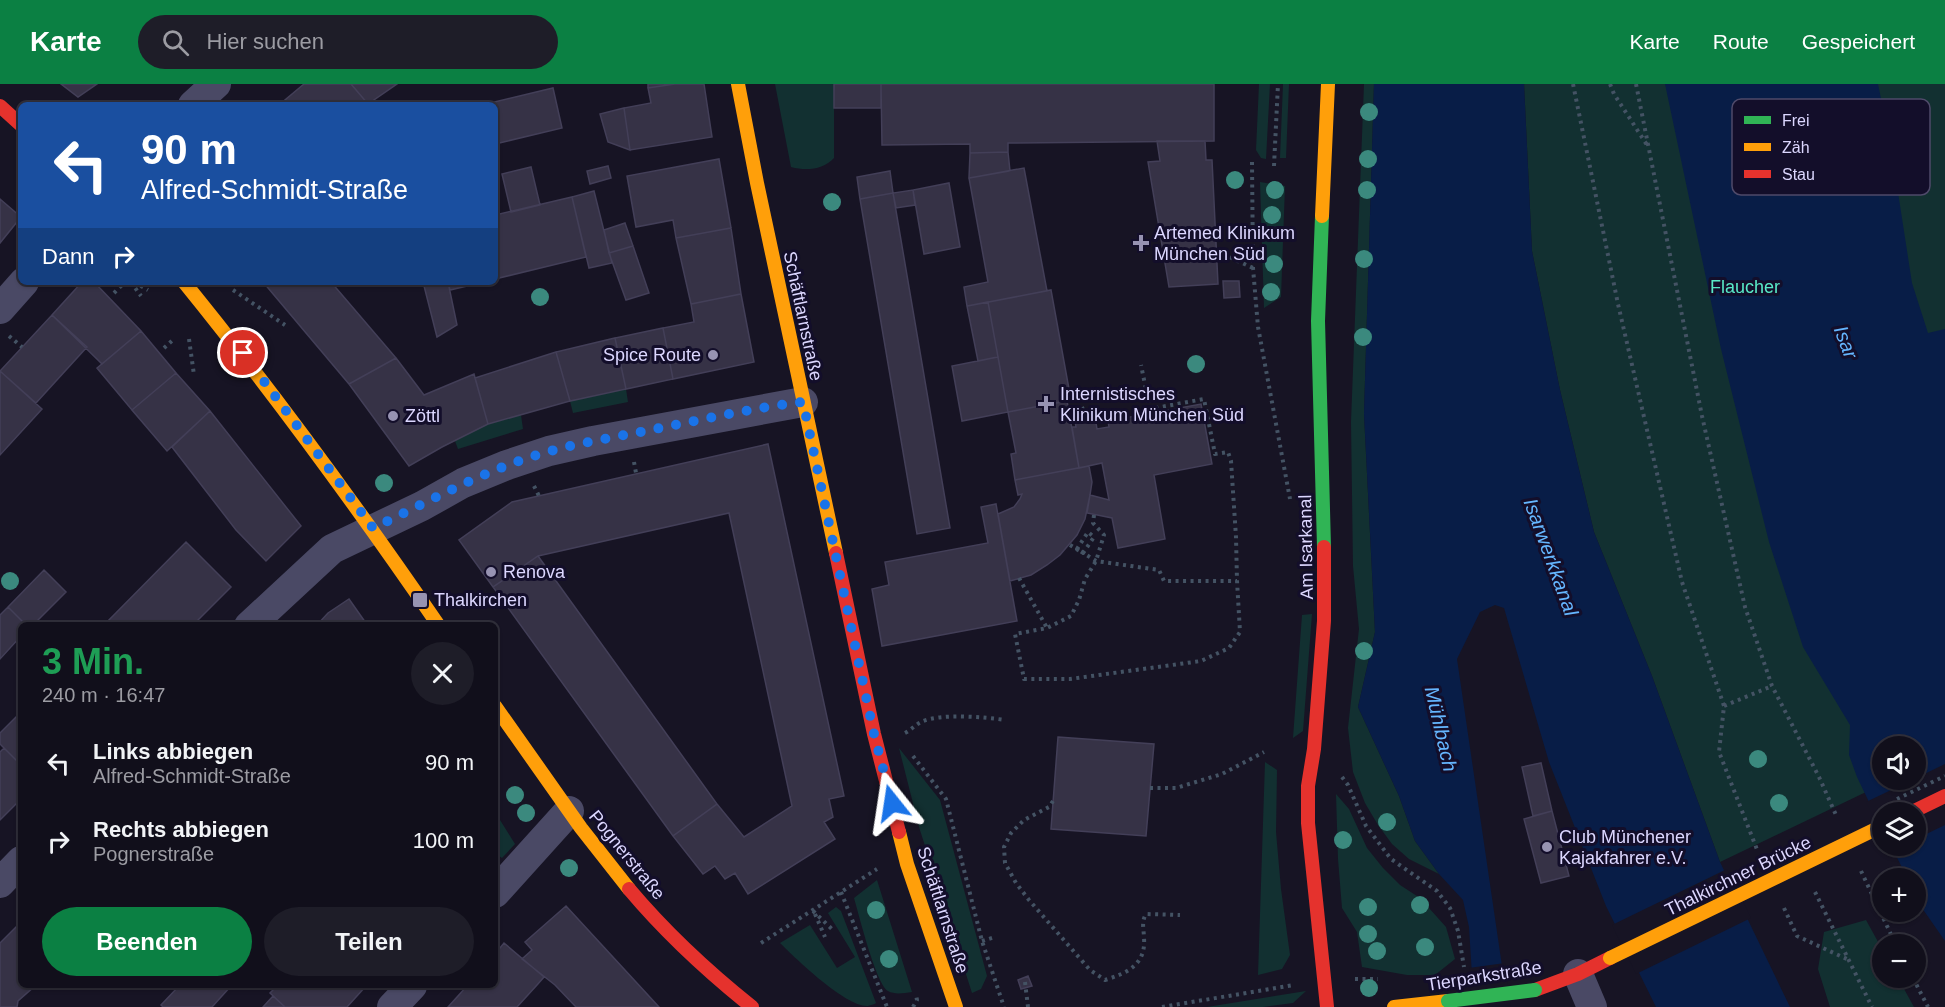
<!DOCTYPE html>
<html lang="de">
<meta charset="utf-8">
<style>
:root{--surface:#110f1b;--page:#1e1d28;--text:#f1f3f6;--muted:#9c9ca3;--line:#302f3a;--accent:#0b8043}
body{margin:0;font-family:Helvetica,sans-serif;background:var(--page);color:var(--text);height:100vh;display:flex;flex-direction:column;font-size:22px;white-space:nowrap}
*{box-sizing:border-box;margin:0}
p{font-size:20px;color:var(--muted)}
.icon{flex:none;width:33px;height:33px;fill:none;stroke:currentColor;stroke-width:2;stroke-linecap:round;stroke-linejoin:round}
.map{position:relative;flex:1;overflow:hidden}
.drawer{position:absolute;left:18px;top:538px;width:480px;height:366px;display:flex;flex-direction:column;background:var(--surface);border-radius:9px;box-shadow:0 2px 4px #0004,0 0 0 2px var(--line)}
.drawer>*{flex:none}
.hud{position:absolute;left:18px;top:18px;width:480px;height:183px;border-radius:9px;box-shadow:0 2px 4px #0004,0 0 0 2px var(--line);background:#1a4fa0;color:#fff;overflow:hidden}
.fabs{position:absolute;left:1872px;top:652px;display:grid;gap:12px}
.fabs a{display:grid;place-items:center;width:54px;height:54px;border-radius:50%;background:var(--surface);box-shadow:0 2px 4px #0004,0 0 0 2px var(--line);font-size:30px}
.pin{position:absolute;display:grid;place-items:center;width:51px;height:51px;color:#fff;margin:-26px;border:3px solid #fff;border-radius:50%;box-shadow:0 2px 6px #0007}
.me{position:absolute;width:66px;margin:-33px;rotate:345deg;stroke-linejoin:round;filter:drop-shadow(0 0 4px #0008)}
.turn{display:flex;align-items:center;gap:21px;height:126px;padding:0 24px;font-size:27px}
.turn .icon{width:78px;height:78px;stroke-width:2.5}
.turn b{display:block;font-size:42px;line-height:51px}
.then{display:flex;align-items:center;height:57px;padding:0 24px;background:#0003;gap:12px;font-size:22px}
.round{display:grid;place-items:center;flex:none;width:63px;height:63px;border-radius:32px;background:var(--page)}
.overview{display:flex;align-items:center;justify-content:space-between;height:102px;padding:0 24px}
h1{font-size:36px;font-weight:700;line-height:45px;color:#1e9e55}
.primary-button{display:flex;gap:12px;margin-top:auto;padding:12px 24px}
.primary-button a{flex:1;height:69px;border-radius:36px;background:var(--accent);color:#fff;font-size:24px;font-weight:700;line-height:69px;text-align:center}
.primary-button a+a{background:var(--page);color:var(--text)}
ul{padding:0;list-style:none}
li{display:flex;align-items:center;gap:18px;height:78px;padding:0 24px}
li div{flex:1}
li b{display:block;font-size:22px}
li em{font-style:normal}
header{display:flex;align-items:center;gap:36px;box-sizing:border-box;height:84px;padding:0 30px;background:var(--accent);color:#fff}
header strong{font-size:28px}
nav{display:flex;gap:33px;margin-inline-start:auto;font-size:21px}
.search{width:420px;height:54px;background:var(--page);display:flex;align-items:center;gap:15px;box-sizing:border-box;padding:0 21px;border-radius:33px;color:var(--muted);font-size:22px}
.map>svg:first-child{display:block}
</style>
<header>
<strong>Karte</strong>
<div class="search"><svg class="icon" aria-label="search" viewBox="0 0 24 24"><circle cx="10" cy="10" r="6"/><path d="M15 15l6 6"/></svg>Hier suchen</div>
<nav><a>Karte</a><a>Route</a><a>Gespeichert</a></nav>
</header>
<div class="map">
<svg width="1945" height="923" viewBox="0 0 1945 923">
<rect width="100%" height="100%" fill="#171424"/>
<path fill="#123031" d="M775,0h59v74c-11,12 -28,13 -43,9z
M1259,0h11l-4,75 -5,-1 -5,-8z
M1283,0h6l-3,74h-6z
M1364,0h10l-10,330 11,218 -17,75 41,89 16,45 24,33 -30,-15 -17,-15 -14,-19 -13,-22 -12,-31 -5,-44 11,-99 -6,-63 -2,-144z
M1524,0h421v670l-29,-7h-34v33h9l-171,82 -68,-186 -58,-144 -34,-142 -28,-139z
M1260,98l25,4 -4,111 -17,11z
M626,305l2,13 -55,11 -3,-12z
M521,331l2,14 -65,20 -3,-8 33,-17z
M1312,530l-9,117 -10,7 9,-123z
M899,664l41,52 47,176 -6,13 -9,4 -53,-166z
M1265,678l12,8 -1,62 5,57 9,66 -8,14 -24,6z
M1336,710l13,15 18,39 16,20 17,17 20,13 26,29 9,32 -20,16h-28l-45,-8 -5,-35 -15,-24 -4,-49z
M495,728l20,32 -13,14 -7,-5z
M877,796l35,112c-8,1 -17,3 -24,-1 -12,-7 -29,-76 -34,-93z
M836,823l5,4 35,92c-1,1 -8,3 -9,3 -22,0 -71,-47 -87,-63l30,-18 27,43 18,-11 -27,-44z
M1866,836l16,29v29h16l16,29h-84l-12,-38 6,-37z
M1306,907l-13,12 -30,4h-56z"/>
<path fill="#081d47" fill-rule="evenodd" d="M1374,0h150l8,167 28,139 34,142 58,144 68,186 70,145h-134l-50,-101 -57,-144 -45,-154 -9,-3 -15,7 -23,47 51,348h-34l-5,-80 -6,-27 -24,-26 -24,-33 -16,-45 -41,-89 17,-75 -11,-218z
M1665,0h213l13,63 21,136 16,50 17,-4v612l-23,-33 -6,-13v-16h-8l-17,-33h25v-33h-34v16l-25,-52 -8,-22 1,-30 -47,-78 -34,-105 -48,-193zM1882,663h34v33h-34z"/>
<path fill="#171424" d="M1945,680v61l-29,14v-26h-34l-2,17 -14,-28 46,-22h4v-2z
M1727,785l24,49 -115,56 -24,-49z
M1505,879l6,44h-40l-2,-39z"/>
<path fill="#363246" stroke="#433f58" stroke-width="1.5" d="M61,0h36l-19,13z
M304,0h47l17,20 -89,1z
M351,0h46l-29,20z
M648,0h27l-27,4z
M675,0h29l8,53 -82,13 -6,-42 27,-5 -3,-15z
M834,0h47v24h-47z
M881,0h333v57l-206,2v9l-38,1v-9l-88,1z
M553,4l9,40 -67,16v-39h-13z
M624,24l6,42 -22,-8 -8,-28z
M1157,57h48l1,19h6l6,124 -49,3 -21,-125 12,-1z
M1008,68l2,19 -41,7 1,-25z
M719,75l12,69 -55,10 -3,-18 -37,7 -9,-51z
M608,82l3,12 -21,6 -3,-13z
M531,83l9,38 -29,7 -9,-38z
M1024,84l23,123 -80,15 -3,-19 24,-5 -19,-104z
M890,87l3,22 -33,6 -3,-22z
M949,99l11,64 -36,7 -11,-64z
M913,106l2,15 -19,3 -3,-15z
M594,107l18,72 -23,5 -17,-71z
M893,109l57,335 -33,6 -57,-335z
M572,113l14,60 -91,22v-64z
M0,115l21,18 -21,26z
M625,139l8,23 -24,7 -5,-23z
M731,144l10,66 -50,10 -15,-66z
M633,162l16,47 -23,7 -17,-47z
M1223,197h16l1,16 -16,1z
M82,198h12l47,49 -39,33 -50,-49z
M263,198h68l65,76 -47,26z
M423,198h25l9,43 -20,12z
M448,198h36l-34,8z
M1051,206l20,110 -63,12 -20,-110z
M741,210l13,68 -81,17 -10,-51 31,-6 -3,-18z
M988,218l10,55 -20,4 -11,-55z
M52,231l35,32 -51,56 -36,-32z
M663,244l10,51 -47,10 -11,-51z
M141,247l35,42 -44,37 -35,-42z
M615,254l11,51 -56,12 -14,-49z
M556,268l14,49 -82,23 -13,-46z
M998,273l10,55 -46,9 -10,-55z
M396,274l28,37 50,-21 14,50 -46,23 -33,19 -60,-82z
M0,287l42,38 -42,46z
M176,289l34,38 -43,40 -35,-41z
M1067,317l12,67 -64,12 -4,-26 5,-1 -8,-41z
M1201,320l11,60 -58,11 11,64 -47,9 -6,-30 -25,-5 3,-18 19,5 -7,-37 -23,5 -7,-41h4l-2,-12 20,-4 3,18 12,-2 -1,-6z
M210,327l91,115 -35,35 -30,-31 -64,-83z
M768,360l76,352 -15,3 4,18 -9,5 11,17 -87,55 -13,-21 -10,6 -10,-13 -12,8 -30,-38 44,-32 27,33 48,-31 -63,-293 -191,43 -45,31 -34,-47 53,-38z
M1089,382l3,16 -2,13 -5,24 -8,16 -17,20 -13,10 -16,10 -21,6 -12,-67 16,-7 6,-8 2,-5 -4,1 -3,-15z
M996,420l21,117 -135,25 -10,-57 17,-4 -4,-23 103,-19 -7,-36z
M186,458l45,45 -39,39h-89z
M538,472l179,248 -44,32 -180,-249z
M44,486l22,22 -34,34h-5l-19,-19z
M349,515l19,27h-52l12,-13z
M8,523l19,19h-6v10l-21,23v-44z
M21,628v53l-21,-21v-11z
M1058,653l96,7 -8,92 -95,-7z
M4,664l17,17v34l-21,21v-68z
M1541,679l11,48 -19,5 -11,-49z
M1552,727l17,65 -28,7 -17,-64z
M566,822l93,101h-83l-21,-22 -33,-26 10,-9 -7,-8z
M21,838v64h14l-17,15 -1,6h-17v-64z
M504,859l40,34 -7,8 -20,22h-69l19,-21h28v-32z
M1028,892l4,10 -11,3 -3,-9z
M179,902h52l-19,21h-49l-2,-2z
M277,902h89l-19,21h-62l-15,-14z
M273,912l12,11h-22z"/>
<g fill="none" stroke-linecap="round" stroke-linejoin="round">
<path stroke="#445364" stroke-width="4" stroke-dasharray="3 4.5" stroke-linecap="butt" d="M1573,0l45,220 64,278 42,124 -5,46 39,100
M1610,0l4,10 33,51
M1636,0l66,332 43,191 27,79 47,91 17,38
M373,17l3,4
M1252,78l1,106 5,59 32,172
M1274,82l4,-82
M1216,167l37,17
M131,198l10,14
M134,198l14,8
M248,198h1
M233,206l52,35
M114,209l11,-11
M9,252l13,11
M189,255l5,36
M164,264l11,-10
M1082,323l2,6
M634,378l2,11
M534,402l5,10
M1094,431l-1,8 11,12 -8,26 -11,18 -6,21 -8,16 -24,12 -32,6 9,45h46l131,-18 28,-13 11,-16 -3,-51 -1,-44 -5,-76 -3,-9 -13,2 -11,-55 -54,10 -9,-44
M1070,461l13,8 11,-16 -6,-5 -11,17 19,12 63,9 5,11h73
M1019,494l28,50
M1724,622l48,-20
M905,649c6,-3 10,-8 16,-11 19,-9 63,-5 84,-2
M913,672l33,43 36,142 22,66
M1342,693l6,8 18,41 25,33 46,32 13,17 8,23 6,36
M1150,704h26l46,-14 42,-22
M1053,717l-4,6 -25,13 -13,13 -7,14 1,16 11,20 13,17 61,70 15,10c22,-7 41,-15 39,-42 0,-8 -3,-16 2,-24l34,1
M1861,787l35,74
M841,808l46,115
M1815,808l57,115
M1784,824l13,28 52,24
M813,827l21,20
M815,830l10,23
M982,857l13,-4
M761,859l116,-74
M1913,894l15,29
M1355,895h23
M1025,898l3,25
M913,923l4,-7 -1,-5
M1162,923l132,-22"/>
<path stroke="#4a4965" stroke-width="30" d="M193,21l23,-21
M0,225l24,-27
M249,542l83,-77 90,-43 41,-23 44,-18 42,-14 44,-10 210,-39
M0,799l21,-22
M495,809l74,-82
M1578,890l14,33
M392,923l20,-21"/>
<path stroke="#30b455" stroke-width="14" d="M1322,132l-4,105 6,226"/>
<path stroke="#ff9f0a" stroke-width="14" d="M738,0l19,99 79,370
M1322,132l6,-132
M184,198c90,111 174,226 255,344
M495,622l86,122 48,61
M899,748l8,32 49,143
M1394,923l54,-6"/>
<path stroke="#e5322d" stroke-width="14" d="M0,22l21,19
M1324,463v74l-10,128 -6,37v37l19,184
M836,469l38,181 25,98
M1910,729l35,-17
M629,805c37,44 78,82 123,118
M1535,906l43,-16 32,-16"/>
<path stroke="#445364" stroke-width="4" stroke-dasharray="3 4.5" stroke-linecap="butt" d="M1897,715l48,-23"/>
<path stroke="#30b455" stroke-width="14" d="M1448,917l87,-11"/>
<path stroke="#ff9f0a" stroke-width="14" d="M1610,874l272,-132"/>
</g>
<g fill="#3b897e">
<circle cx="1369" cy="28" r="9"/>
<circle cx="1368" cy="75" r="9"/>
<circle cx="1235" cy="96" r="9"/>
<circle cx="1275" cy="106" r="9"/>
<circle cx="1367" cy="106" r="9"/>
<circle cx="832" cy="118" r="9"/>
<circle cx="1272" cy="131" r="9"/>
<circle cx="1364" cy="175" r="9"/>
<circle cx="1274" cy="180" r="9"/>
<circle cx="1271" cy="208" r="9"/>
<circle cx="540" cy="213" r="9"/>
<circle cx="1363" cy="253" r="9"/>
<circle cx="1196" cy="280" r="9"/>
<circle cx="384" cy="399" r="9"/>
<circle cx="10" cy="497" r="9"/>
<circle cx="1364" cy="567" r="9"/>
<circle cx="1758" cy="675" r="9"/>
<circle cx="515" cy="711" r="9"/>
<circle cx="1779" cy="719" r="9"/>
<circle cx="526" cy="729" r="9"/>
<circle cx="1387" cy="738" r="9"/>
<circle cx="1343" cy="756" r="9"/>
<circle cx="569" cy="784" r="9"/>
<circle cx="1420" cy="821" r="9"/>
<circle cx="1368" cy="823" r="9"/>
<circle cx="876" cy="826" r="9"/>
<circle cx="1368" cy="850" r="9"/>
<circle cx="1425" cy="863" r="9"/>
<circle cx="1377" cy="867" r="9"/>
<circle cx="889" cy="875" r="9"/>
<circle cx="1369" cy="904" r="9"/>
</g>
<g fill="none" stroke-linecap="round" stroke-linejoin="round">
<path stroke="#1a73e8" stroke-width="10" stroke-dasharray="0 18" d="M243,269l130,175c49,-23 97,-50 149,-68 41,-15 85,-21 128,-30 51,-10 102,-22 153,-28l71,332 18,69"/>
</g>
<g fill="#9793b2" stroke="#130e2a" stroke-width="2">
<path d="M1138 150h6v6h6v6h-6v6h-6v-6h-6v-6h6z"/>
<circle cx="713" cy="271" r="6"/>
<path d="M1043 311h6v6h6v6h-6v6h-6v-6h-6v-6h6z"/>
<circle cx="393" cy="332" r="6"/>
<circle cx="491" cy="488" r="6"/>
<rect x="412" y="508" width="16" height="16" rx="3"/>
<circle cx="1547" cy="763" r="6"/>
</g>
<g text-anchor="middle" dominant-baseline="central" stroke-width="6" stroke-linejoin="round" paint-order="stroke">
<g font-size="18" fill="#dcd7ff" stroke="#130e2a" text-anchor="start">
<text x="1154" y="149">Artemed Klinikum<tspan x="1154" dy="21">München Süd</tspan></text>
<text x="701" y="271" text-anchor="end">Spice Route</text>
<text x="1060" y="310">Internistisches<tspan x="1060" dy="21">Klinikum München Süd</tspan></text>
<text x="405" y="332">Zöttl</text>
<text x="503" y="488">Renova</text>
<text x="434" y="516">Thalkirchen</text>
<text x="1559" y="753">Club Münchener<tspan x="1559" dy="21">Kajakfahrer e.V.</tspan></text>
</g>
<g font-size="18" fill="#59e9c7" stroke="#130e2a">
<text x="1745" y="203">Flaucher</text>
</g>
<g font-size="18" fill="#dcd7ff" stroke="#130e2a">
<text transform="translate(803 232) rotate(78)">Schäftlarnstraße</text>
<text transform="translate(1306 463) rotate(-91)">Am Isarkanal</text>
<text transform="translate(627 771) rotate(51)">Pognerstraße</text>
<text transform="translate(1738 792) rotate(-26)">Thalkirchner Brücke</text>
<text transform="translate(943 826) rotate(72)">Schäftlarnstraße</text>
<text transform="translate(1484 892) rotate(-9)">Tierparkstraße</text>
</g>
<g font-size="20" font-style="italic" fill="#65b6ff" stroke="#130e2a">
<text transform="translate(1846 258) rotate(69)">Isar</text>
<text transform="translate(1551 473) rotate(70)">Isarwerkkanal</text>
<text transform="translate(1441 645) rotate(77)">Mühlbach</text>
</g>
</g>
<rect x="1732" y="15" width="198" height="96" rx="9" fill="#130e2a" stroke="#4f4a6a" stroke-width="1.5"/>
<rect x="1744" y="32" width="27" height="8" fill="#30b455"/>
<rect x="1744" y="59" width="27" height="8" fill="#ff9f0a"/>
<rect x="1744" y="86" width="27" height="8" fill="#e5322d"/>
<g font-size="16" fill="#dcd7ff">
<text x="1782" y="42">Frei</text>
<text x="1782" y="69">Zäh</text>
<text x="1782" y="96">Stau</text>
</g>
</svg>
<div class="fabs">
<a><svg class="icon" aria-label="sound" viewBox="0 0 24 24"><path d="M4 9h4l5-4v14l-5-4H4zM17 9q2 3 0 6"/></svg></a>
<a><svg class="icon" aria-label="layers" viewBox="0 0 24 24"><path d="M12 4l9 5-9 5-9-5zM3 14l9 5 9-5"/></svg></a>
<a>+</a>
<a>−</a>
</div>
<div class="pin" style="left:243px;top:269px;background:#d93025"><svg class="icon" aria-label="arrive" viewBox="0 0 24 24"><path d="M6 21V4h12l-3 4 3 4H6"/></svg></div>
<svg class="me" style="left:892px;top:719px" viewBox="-20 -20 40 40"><path d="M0-17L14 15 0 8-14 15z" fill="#1a73e8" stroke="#fff" stroke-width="4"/></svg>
<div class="hud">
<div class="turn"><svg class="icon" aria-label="left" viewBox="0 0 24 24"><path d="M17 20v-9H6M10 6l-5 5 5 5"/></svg><div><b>90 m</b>Alfred-Schmidt-Straße</div></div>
<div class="then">Dann<svg class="icon" aria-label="right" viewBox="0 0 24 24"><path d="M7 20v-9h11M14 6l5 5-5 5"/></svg></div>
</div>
<section class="drawer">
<div class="overview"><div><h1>3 Min.</h1><p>240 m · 16:47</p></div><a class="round"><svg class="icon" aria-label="close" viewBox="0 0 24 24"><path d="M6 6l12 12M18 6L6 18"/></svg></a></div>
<ul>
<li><svg class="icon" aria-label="left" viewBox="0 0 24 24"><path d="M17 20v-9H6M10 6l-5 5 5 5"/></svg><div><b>Links abbiegen</b><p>Alfred-Schmidt-Straße</p></div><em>90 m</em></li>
<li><svg class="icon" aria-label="right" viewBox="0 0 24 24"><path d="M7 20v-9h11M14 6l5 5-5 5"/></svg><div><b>Rechts abbiegen</b><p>Pognerstraße</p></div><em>100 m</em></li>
</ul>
<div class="primary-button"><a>Beenden</a><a>Teilen</a></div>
</section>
</div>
